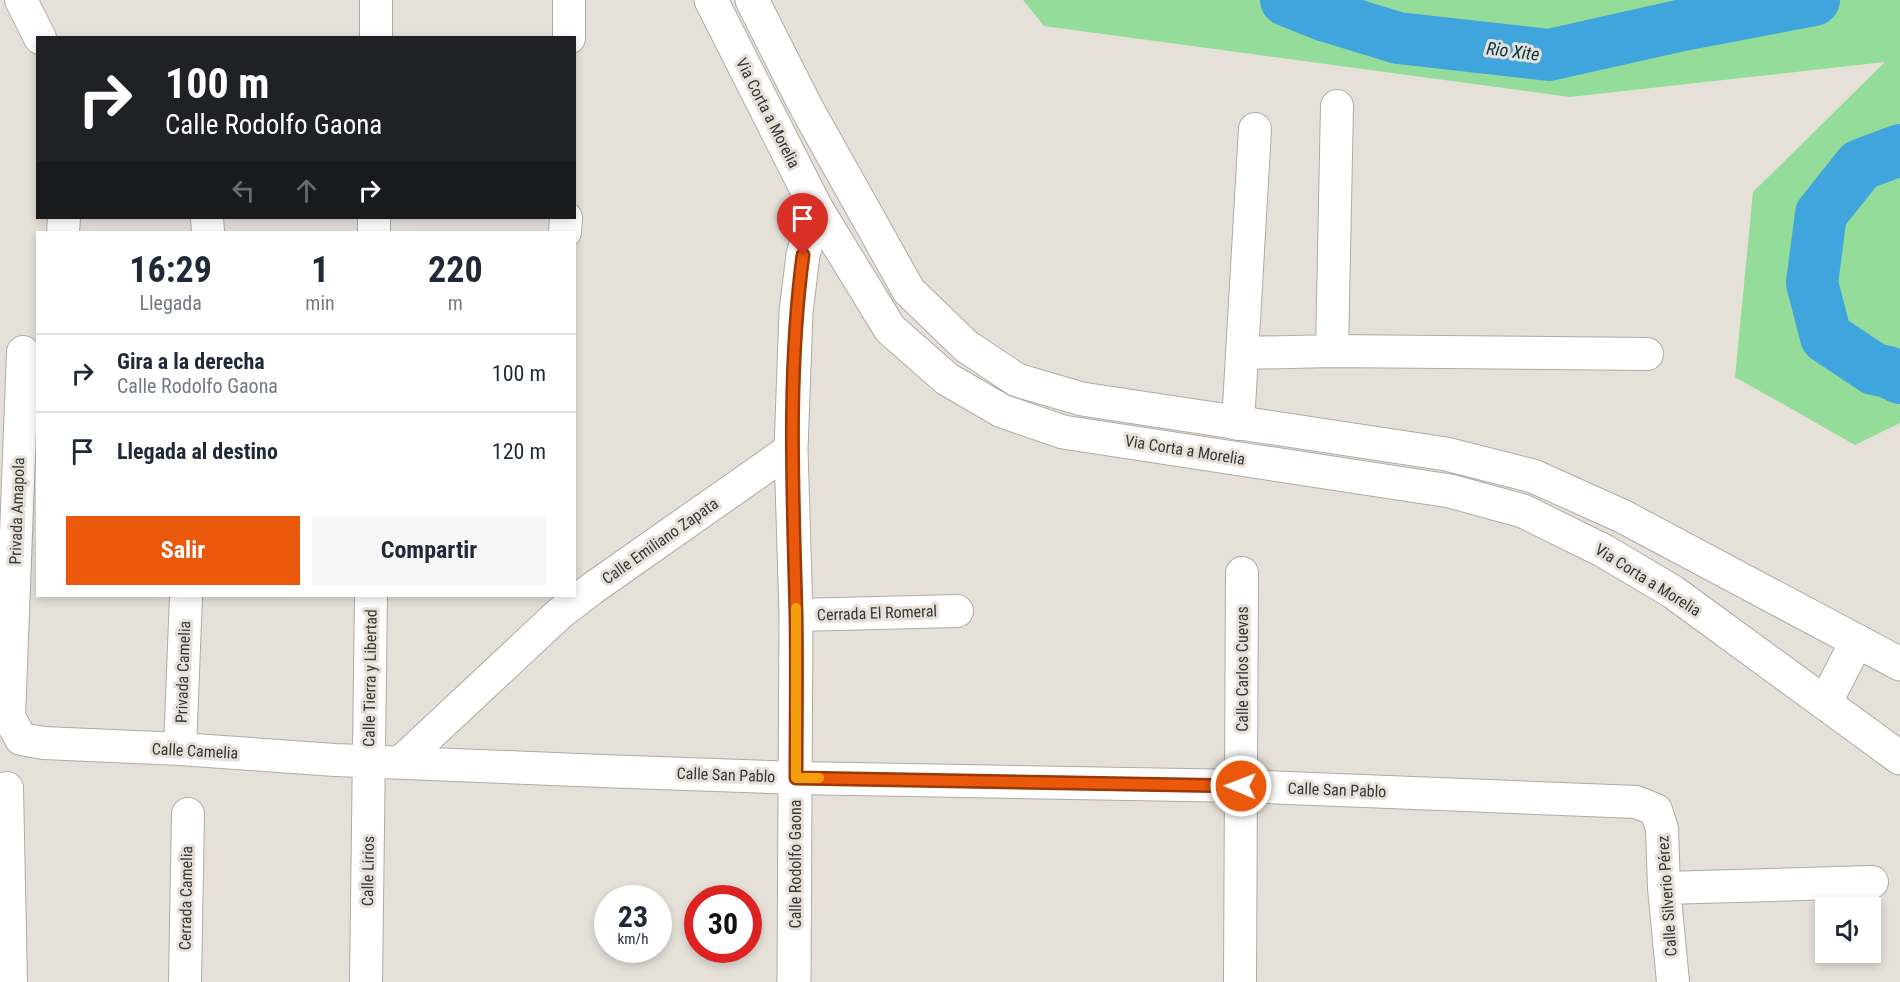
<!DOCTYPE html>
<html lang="es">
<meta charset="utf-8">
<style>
:root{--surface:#fff;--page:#f6f6f7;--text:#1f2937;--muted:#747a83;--line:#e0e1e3;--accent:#ea580c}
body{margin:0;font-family:"Roboto Condensed",sans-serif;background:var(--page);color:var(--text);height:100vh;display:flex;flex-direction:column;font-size:22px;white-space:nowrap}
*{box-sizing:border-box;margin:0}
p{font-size:20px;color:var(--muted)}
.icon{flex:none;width:33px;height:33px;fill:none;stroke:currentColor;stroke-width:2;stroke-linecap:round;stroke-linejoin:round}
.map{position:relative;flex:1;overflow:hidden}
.details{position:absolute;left:36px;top:231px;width:540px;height:366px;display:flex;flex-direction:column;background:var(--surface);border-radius:0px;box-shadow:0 3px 9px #0003}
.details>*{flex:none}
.guide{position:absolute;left:36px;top:36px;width:540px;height:183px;border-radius:0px;box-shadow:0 3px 9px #0003;background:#202124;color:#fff;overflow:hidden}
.fabs{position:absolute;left:1815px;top:897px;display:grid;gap:12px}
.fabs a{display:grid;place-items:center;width:66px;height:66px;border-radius:0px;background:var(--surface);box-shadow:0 3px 9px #0003;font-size:30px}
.speed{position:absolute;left:594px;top:885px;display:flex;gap:12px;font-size:30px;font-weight:700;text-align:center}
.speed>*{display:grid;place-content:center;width:78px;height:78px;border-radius:50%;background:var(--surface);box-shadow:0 3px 9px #0003;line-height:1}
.speed small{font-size:15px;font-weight:400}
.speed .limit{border:9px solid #d22;background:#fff;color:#111}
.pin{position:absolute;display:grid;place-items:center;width:51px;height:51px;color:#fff;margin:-62px -26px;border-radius:50% 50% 50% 0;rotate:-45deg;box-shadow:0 0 6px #0007}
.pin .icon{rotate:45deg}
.me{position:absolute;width:66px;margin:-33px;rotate:271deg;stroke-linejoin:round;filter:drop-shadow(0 0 4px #0008)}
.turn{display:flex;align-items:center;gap:21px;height:126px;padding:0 30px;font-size:27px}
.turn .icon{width:78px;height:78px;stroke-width:2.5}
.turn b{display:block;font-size:42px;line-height:51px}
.lanes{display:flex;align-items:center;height:57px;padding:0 30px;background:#0003;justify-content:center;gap:30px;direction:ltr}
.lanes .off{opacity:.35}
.eta{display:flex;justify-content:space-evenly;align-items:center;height:102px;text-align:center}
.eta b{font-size:36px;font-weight:700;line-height:42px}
.cta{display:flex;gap:12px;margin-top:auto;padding:12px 30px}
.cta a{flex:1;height:69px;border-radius:0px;background:var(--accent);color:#fff;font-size:24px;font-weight:700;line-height:69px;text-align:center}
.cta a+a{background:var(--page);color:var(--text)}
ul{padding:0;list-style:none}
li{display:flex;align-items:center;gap:18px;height:78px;padding:0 30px;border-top:2px solid var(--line)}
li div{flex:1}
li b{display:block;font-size:22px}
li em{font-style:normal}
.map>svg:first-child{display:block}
</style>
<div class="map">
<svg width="1900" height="982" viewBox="0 0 1900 982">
<rect width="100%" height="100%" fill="#e5e1d9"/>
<path fill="#94dc9a" d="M1023,0h877v423l-45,22 -120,-68 18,-185 132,-130 -315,35 -526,-71z"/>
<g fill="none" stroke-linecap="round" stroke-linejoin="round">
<path stroke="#3fa5dc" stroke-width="52" d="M1286,0l40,16 72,22 151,17 134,-30 131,-25
M1900,150l-40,15 -39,49 -9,69 14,54 48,32 14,3 12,6"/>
<g stroke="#afaba4" stroke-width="34">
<path id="minor" d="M21,0l19,38
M376,38v-38
M569,38v-38
M207,218l1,14
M63,232l1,-14
M374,232v-14
M565,232l1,-14
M1332,351l5,-245
M23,352l-14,365 12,22 23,4 136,6 155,11 267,11 194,7 445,8 395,16 20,8 6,19 2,59 9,94
M1243,353l89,-2 315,3
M1238,424l17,-295
M796,615l161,-4
M180,749l6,-153
M402,761l157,-147 34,-26 198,-139
M7,788l4,194
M1664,888l208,-6
M185,982l3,-168
M366,982l5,-386
M1240,982l2,-409"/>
</g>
<g stroke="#afaba4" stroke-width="35">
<path id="tertiary" d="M794,982l2,-367 -5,-166 5,-137 7,-57 13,-47"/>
</g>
<g stroke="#afaba4" stroke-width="35">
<path id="secondary" d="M1825,703l32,-62"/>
</g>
<g stroke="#afaba4" stroke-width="35">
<path id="primary" d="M711,0l105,208 74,121 57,50 55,32 61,21 387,59 73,20 81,40 69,41 227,166
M752,0l54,107 103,184 57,55 51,34 65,19 364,55 87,22 89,40 278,148"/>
</g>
<use href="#minor" stroke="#fff" stroke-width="32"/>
<use href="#tertiary" stroke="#fff" stroke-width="33"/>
<use href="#secondary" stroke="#fff" stroke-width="33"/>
<use href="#primary" stroke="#fff" stroke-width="33"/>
</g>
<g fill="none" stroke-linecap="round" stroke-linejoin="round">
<g stroke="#983908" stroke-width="15">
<path id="route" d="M803,255c-16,119 -10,239 -7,359 1,54 0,109 0,164l445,8"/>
</g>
<use href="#route" stroke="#ea580c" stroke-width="10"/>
<path stroke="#f59e0b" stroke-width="10" d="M796,608v170h23"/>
</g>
<g text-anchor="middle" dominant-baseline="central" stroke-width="6" stroke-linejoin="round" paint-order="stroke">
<g font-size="16" fill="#383734" stroke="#e5e1d9">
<text transform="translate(768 113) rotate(63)">Via Corta a Morelia</text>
<text transform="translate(1185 450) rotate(9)">Via Corta a Morelia</text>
<text transform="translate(17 511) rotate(-88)">Privada Amapola</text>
<text transform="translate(660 541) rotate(-35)">Calle Emiliano Zapata</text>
<text transform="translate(1648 580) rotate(32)">Via Corta a Morelia</text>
<text transform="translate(877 613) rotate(-2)">Cerrada El Romeral</text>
<text transform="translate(1242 669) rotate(-90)">Calle Carlos Cuevas</text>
<text transform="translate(183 672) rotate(-88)">Privada Camelia</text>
<text transform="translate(370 678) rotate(-89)">Calle Tierra y Libertad</text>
<text transform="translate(195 751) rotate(3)">Calle Camelia</text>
<text transform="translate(726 775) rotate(2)">Calle San Pablo</text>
<text transform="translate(1337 790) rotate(2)">Calle San Pablo</text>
<text transform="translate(795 864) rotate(-90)">Calle Rodolfo Gaona</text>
<text transform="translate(368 871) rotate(-89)">Calle Lirios</text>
<text transform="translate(1667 896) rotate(-94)">Calle Silverio Pérez</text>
<text transform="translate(186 898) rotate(-89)">Cerrada Camelia</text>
</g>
<g font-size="18" font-style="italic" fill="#08354b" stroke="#e5e1d9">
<text transform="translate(1513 51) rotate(7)">Rio Xite</text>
</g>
</g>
</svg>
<div class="fabs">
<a><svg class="icon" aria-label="sound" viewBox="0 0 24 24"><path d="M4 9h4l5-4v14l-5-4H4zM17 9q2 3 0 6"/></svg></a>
</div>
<div class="speed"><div>23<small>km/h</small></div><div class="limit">30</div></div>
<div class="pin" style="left:803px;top:255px;background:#d93025"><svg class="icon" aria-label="arrive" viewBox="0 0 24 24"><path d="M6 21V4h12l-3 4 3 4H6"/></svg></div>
<svg class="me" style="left:1241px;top:786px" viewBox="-20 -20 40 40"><circle r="17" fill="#ea580c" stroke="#fff" stroke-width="3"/><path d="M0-11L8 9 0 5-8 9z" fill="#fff"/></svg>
<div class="guide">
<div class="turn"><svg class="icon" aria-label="right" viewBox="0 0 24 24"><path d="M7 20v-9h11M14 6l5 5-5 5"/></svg><div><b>100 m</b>Calle Rodolfo Gaona</div></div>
<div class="lanes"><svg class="icon off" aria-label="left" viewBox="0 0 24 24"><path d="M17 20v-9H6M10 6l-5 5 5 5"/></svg><svg class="icon off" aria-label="ahead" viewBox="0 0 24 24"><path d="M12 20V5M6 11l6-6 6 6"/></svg><svg class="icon" aria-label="right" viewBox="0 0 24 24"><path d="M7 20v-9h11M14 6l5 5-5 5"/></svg></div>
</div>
<section class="details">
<div class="eta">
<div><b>16:29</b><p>Llegada</p></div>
<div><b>1</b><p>min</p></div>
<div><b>220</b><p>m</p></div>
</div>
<ul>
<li><svg class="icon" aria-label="right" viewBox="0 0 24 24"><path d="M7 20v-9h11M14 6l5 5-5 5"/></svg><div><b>Gira a la derecha</b><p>Calle Rodolfo Gaona</p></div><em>100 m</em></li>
<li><svg class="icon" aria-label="arrive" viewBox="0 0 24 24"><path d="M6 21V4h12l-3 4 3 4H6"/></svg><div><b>Llegada al destino</b></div><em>120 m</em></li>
</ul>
<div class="cta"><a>Salir</a><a>Compartir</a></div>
</section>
</div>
